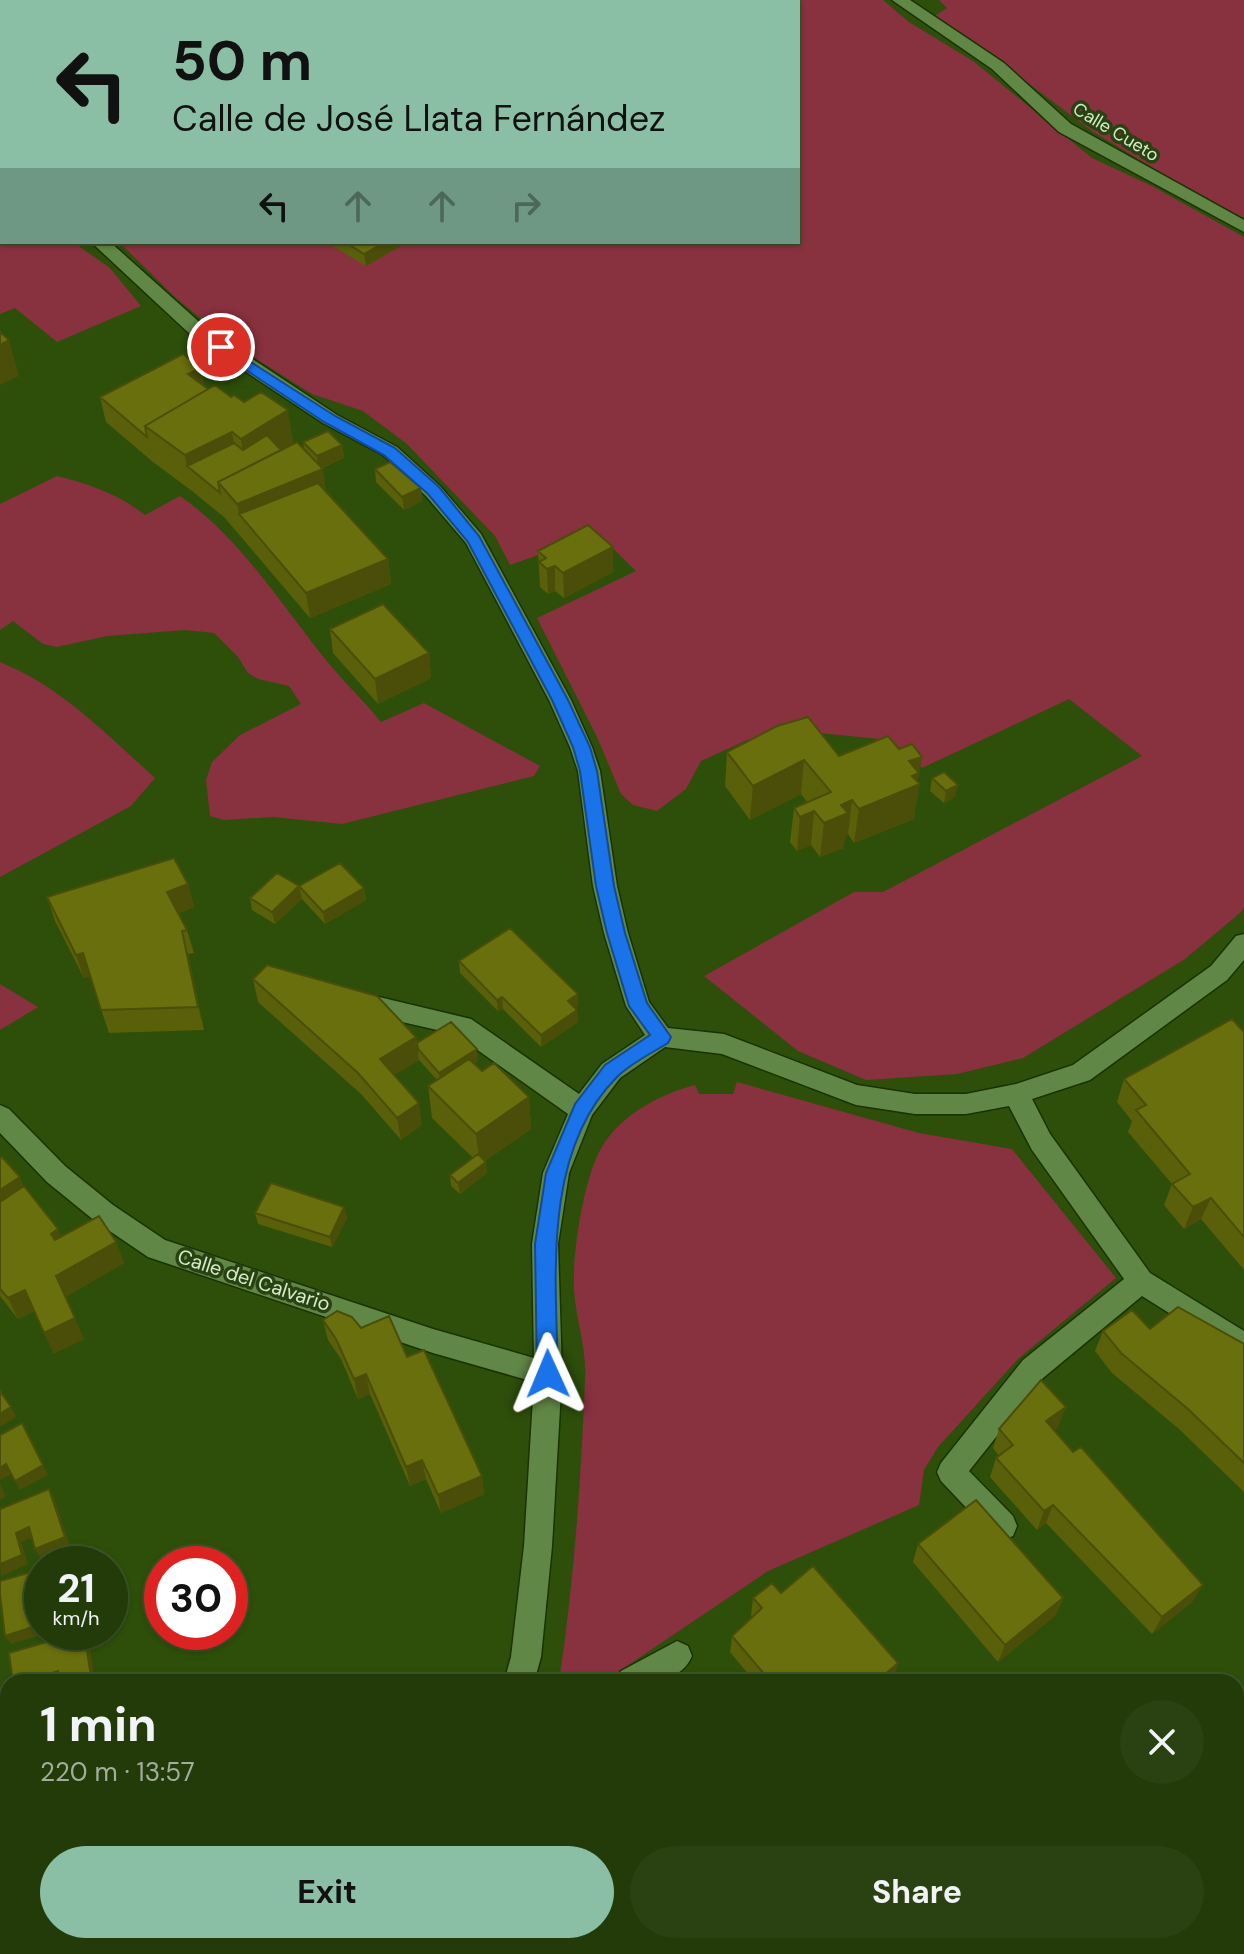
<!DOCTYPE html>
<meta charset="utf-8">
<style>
:root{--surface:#223b08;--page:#2a4212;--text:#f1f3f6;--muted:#a2ad9c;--line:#3f5529;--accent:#8abfa5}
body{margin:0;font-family:"DM Sans",sans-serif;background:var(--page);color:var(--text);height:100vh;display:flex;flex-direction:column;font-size:30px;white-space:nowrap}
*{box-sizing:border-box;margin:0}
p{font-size:26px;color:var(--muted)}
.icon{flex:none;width:44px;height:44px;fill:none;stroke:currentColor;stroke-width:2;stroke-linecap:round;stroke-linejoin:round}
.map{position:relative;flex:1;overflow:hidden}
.details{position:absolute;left:0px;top:1674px;width:1244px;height:280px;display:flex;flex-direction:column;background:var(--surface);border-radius:24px 24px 0 0;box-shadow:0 2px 6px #0004,0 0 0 2px var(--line)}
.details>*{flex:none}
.hud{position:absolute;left:0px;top:0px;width:800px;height:244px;box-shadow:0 2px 6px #0004,0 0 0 2px var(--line);background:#8abfa5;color:#111;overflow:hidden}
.speed{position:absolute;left:24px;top:1546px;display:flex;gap:16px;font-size:40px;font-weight:700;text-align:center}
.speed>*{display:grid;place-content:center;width:104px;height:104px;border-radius:50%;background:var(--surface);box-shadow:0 2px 6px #0004,0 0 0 2px var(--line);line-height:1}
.speed small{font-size:20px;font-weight:400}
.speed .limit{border:12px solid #d22;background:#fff;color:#111}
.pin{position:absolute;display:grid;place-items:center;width:68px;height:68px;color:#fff;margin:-34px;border:4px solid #fff;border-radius:50%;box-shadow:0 2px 8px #0007}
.me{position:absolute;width:88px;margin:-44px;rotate:359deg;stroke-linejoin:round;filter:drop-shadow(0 0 6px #0008)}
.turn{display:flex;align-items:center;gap:28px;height:168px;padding:0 40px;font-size:36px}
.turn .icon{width:104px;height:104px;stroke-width:2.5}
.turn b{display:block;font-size:56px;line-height:68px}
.lanes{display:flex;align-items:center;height:76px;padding:0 40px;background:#0003;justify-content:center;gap:40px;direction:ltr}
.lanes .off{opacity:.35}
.round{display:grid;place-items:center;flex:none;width:84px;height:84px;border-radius:42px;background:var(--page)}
.summary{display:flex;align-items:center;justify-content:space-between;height:136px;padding:0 40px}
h1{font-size:48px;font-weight:700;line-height:60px}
.primary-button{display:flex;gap:16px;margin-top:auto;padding:16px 40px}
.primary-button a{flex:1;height:92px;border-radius:48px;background:var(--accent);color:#111;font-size:32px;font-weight:700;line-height:92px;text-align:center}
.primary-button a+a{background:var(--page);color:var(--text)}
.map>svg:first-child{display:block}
</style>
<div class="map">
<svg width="1244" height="1954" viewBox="0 0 1244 1954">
<rect width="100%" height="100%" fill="#2d4f0a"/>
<path fill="#88313f" d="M326,0h557l26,22 64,39 119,97 60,28 92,51v671l-4,5 -55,46 -162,99 -66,16 -91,6 -68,-29 -94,-75 150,-84h29l259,-136 -73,-57 -147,69 -32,-28 -102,-10 -43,11 -44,20 -15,28 -29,22 -24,-6 -12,-11 -24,-57 -60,-119 99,-47 -38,-37 -88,31 -15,-29 -88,-92 -44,-33 -51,-17 -84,-53 -52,-43 -57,-56h679v-240h-475z
M939,0h305v223l-152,-92 -80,-60 -79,-54 14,-9z
M0,193l2,49h71l37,26 31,38 -84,36 -42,-34 -15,6z
M57,476c32,8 62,18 88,39l35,-19c63,44 103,112 151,170 16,19 34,36 50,56l43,-19 116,63 -6,10 -192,48 -69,-7 -49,3 -14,-4 -4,-36 6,-18 28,-27 61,-31 -12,-18 -31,-7 -10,-6 -10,-16 -24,-24 -29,-3 -78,6 -50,11 -14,-3 -30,-23 -13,9v-126z
M0,662c62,25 106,72 155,116l-24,28 -131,71z
M0,984l38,23 -38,23z
M737,1082l182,51 93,16 104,129 -97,80 -81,89 -14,23 -5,35 -151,66 -165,111h-44c15,-100 22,-202 26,-302 2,-31 -9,-60 -11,-90 -2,-36 10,-119 31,-148 21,-30 56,-48 90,-57l4,9h34z"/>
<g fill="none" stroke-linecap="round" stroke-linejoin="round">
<g stroke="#193300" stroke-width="3">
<path id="service" d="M677,1641l11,5 4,10c-13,30 -48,26 -75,26l4,-11z"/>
</g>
<g stroke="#193300" stroke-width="3">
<path id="minor" d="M892,0h18l94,63 67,61 173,96v12l-185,-100 -67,-63z
M2,74v11l-2,1v-11z
M0,141h2v13h-2z
M0,178h2v11h-2z
M91,242h19l96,86 131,87 60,32 43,39 41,48 90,166 21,47 8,24 17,115 11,47 21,69 19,26 56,6 133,51 58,9h51l50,-10 57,-19 138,-99 25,-30 8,-2v26l-17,20 -137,100 -58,19 18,35 100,139 94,58v29l-102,-64 -99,82 -74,93 44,45 4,10 -4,10 -10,4 -10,-4 -52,-55 -4,-9 4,-9 82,-103 101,-81 -92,-129 -23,-44 -43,8h-51l-59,-9 -134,-51 -57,-7 -45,31 -28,37 -23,58 -11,71 4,130 -10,172 -11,111 -7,25h-30l7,-25 13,-111 10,-164 -101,-29 -285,-96 -53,-36 -48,-39 -47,-49v-28l9,4 56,57 48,39 52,35 268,89 101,29 -2,-114 11,-71 25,-59 -113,-80 -97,-22 -9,-3 -3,-7 3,-7 9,-3 113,27 108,75 23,-30 43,-29 -19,-29 -22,-73 -11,-47 -15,-115 -8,-24 -21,-47 -83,-157 -40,-47 -43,-41 -60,-32 -131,-87z
M0,1833l8,4v52l-8,-3z
M8,1898v32l-8,1v-32z
M343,1946h36l-3,8h-36z
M549,1946h32l3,8h-32z"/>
</g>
<use href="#service" fill="#618746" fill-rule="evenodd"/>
<use href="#minor" fill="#618746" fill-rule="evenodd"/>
</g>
<path fill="#5a5f0a" d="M331,242h77l-42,24 -35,-21z
M201,368l3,18 89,57 11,5 -1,-6 39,3 2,13 -22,10 4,24 62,67 3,25 -81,34 -86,-101 -32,-26 -39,-29 -47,-40 -6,-25z
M375,469l46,19 1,13 -18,9 -28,-28z
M538,551l75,21 -49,26 -9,-7 -7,3 -8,-7z
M330,629l99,24 2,25 -53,26 -45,-51z
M727,752l112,4 79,26 -4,37 -60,24 -6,-9 -3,2 -2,12 -23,9 -9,-12 -14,6 -7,-9 4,-34 13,-6 -6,-8 -51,26 -25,-34z
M932,778l23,19 -11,6 -14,-12z
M188,884l6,23 -15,6 8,17 7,23 -6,1 16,76 -95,3 -19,-57 -6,2 -29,-57 -8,-24z
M299,886l65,2 2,12 -41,24 -23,-25 -27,25 -23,-14 -2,-12z
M459,961l119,33v12l-3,2 2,2 1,12 -37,25 -38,-38 -5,2 -38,-38z
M253,979l163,58 1,6 61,18 -4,2 8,8 47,26 2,32 -46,32 2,12 -27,21 -9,-8 -1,-11 23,-17 -41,-40 -4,-32 9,-6 -18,-20 -25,15 28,50 -21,15 -39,-45 -104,-93z
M1244,1032v238l-43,-51 -17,10 -20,-24 8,-21 -44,-52 4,-11 -15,-19 7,-23z
M0,1158l24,28 37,50 55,6 8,21 -59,34 19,42 -30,14 -20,-42 -16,8 -18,-23z
M344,1207l3,11 -15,29 -74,-23 -3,-11z
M323,1320l38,8 46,29 75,119 2,18 -43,19 -15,-34 -16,7 -40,-92 -12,5 -17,-40 -13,-19z
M1103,1331l141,13v148l-65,-63 -67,-56 -17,-22z
M1058,1427l-4,3 19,22 130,133 -11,17 -40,32 -106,-111 -9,7 -47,-53 6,-19 3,-2 -6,-8 6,-19z
M918,1544l145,54 -7,17 -58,47 -85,-100z
M781,1593l117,70 -5,16 -3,3h-135l-25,-30 2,-16 20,-19 -1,-2 2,-17z"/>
<path fill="#4a4e08" d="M121,0h35l-12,2h-22z
M426,0h15l-6,2h-8z
M385,242h23l-42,24 -2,-12z
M9,340l10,36 -19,9v-40z
M201,368l4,25 -17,-19z
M288,410l6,36 -47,29 -6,-36z
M232,432l6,36 -51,-2 -2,-11z
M342,445l2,13 -26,11 -1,-13z
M323,469l5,35 -89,10 -2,-10z
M421,488l1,13 -18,9 -2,-13z
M613,547v25l-49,26 -1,-25z
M388,559l3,25 -81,34 -4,-25z
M555,566v25l-7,3 -1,-25z
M429,653l2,25 -53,26 -3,-25z
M922,757l-5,29 3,-2 -6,35 -60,24 5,-34 50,-48z
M804,760l-3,34 -51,26 3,-34z
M958,785l-3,12 -11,6 2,-12z
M852,800l-4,34 -3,2 -2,12 -23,9 4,-34 17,-18z
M814,811l-3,34 -14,6 3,-34z
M188,884l6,23 -20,8 -7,-23z
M299,886l3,13 -27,25 -3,-12z
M364,888l2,12 -41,24 -2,-12z
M182,931l6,23 16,76 -6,-23z
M83,953l7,23 -6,2 -8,-23z
M578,994v12l-10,7v-12z
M502,997l1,12 -5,2 -1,-11z
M577,1010l1,12 -37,25v-12z
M416,1037l3,23 -35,21 -4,-22z
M477,1049l1,12 -37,23 -2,-11z
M529,1097l2,32 -51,36 -4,-31z
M419,1103l3,22 -21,15 -4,-22z
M486,1162l1,11 -27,21 -2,-11z
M20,1177l13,31 -33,22v-40z
M1211,1198l-10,21 -17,10 9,-22z
M344,1207l3,11 -15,29 -2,-10z
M58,1229l9,21 -7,5 -9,-21z
M116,1242l8,21 -59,34 -9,-21z
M25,1290l9,21 -16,8 -10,-21z
M75,1318l9,21 -30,14 -10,-20z
M366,1374l4,20 -12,5 -4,-20z
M11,1407l5,10 -16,10v-13z
M1066,1407l-8,20 -19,13 7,-19z
M22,1423l26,52 -28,15 -5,-9z
M422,1460l4,19 -16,7 -4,-19z
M6,1464l6,10 -12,6v-12z
M482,1476l2,18 -43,19 -3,-18z
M0,1483l6,14 -6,3z
M49,1489l5,9 16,48 -29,13 -6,-10z
M1053,1505l-7,18 -9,7 7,-19z
M29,1527l5,10 -13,5 7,22 -27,12 -1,-12 16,-31z
M1203,1585l-11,17 -40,32 10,-17z
M1063,1598l-7,17 -58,47 7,-17z
M42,1600v10l-5,2 4,23 -30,9 -6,-8 27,-33z
M84,1632l5,8 6,42h-3z
M898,1663l-5,16 -3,3h-14z
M58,1671l5,9 -8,2h-11l-1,-6z"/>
<path fill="#696f0c" stroke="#4a4e08" stroke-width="2" d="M345,242h40l-21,12z
M0,332l9,8 -9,5z
M183,354l18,14 -13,6 20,15 -63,37 2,11 -47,-40z
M215,385l16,12 3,-2 10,7 17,-10 27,18 -47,29 -9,-7 -47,23 -40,-29z
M328,431l14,14 -25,11 -14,-14z
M267,435l14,15 -63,32 2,11 -33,-27 47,-23 9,7z
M297,442l26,27 -86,35 -19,-22z
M390,462l31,26 -19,9 -27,-28z
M318,483l70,76 -82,34 -67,-79z
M588,525l25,22 -50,26 -8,-7 -8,3 -8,-7 7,-4 -8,-7z
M383,604l46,49 -54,26 -45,-50z
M808,717l31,39 49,-20 11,13 13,-5 10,13 -13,4 10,12 -7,3 8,8 -61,25 -7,-9 -11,5 7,8 -24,10 -10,-12 -14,6 -6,-9 37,-16 -27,-32 -51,26 -26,-34 50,-26z
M944,772l14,13 -12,6 -14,-13z
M174,858l14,26 -21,8 20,38 -5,1 16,76 -97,3 -18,-57 -7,2 -29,-58z
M340,863l24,25 -41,24 -24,-26z
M277,873l22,13 -27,26 -22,-14z
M510,928l68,66 -10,7 9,9 -36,25 -39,-38 -5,3 -38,-39z
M267,965l110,31 39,41 -36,22 39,44 -22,15 -39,-45 -105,-94z
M1232,1019l12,13v205l-33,-39 -18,9 -21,-23 18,-10 -54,-64 10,-5 -22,-26z
M451,1022l26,27 -38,24 -21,-24 -1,-6z
M469,1059l13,12 12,-8 35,34 -53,37 -48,-48z
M478,1154l8,8 -28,21 -8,-8z
M2,1157l18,20 -20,13v-32z
M271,1183l73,24 -14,30 -75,-24z
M24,1186l34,43 -7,5 4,6 44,-24 17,26 -60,34 19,42 -31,15 -19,-43 -17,8 -8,-9v-87z
M1178,1307l66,37v119l-56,-54 -67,-56 -18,-22 29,-21 18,19z
M337,1311l15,6 9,11 28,-12 18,41 17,-7 58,126 -44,19 -16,-35 -16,7 -40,-93 -12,5 -18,-40 -13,-19z
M1041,1380l25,27 -20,14 27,31 8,-5 122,138 -41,32 -109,-112 -9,6 -48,-53 17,-13 -14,-16z
M0,1391l11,16 -11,7z
M22,1423l21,42 -28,16 -9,-17 -6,4v-33z
M49,1489l16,48 -30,12 -6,-22 -13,6 6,22 -22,9v-55z
M976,1500l87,98 -58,47 -87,-101z
M70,1560l1,4h-13z
M813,1566l85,97 -22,19h-105l-39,-46 30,-28 -9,-10 19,-15 9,10z
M42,1569v31l-10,3 4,23 -31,10 -5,-42v-13z
M81,1632h3l8,50h-33l-1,-11 -15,5 1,6h-31l-4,-29z
M417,1946h82l8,8h-97z"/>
<path fill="#1a73e8" stroke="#114b97" stroke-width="2" d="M221,343l114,73 60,32 44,39 40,49 89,164 22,47 7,24 17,115 11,47 22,70 24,34 -3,6c-16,10 -37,20 -51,34 -75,75 -61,201 -59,297l-3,7 -7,3 -8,-3 -3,-7 -2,-130 11,-71 29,-69 30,-39 45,-30 -21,-29 -22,-73 -11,-47 -16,-115 -7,-24 -21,-47 -84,-158 -40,-48 -44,-39 -60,-33 -108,-72 -2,-3z"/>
<g text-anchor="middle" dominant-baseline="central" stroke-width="7" stroke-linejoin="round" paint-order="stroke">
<g font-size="18" fill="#d5eac8" stroke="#284311">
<text transform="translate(1116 132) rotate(31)">Calle Cueto</text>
</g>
<g font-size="20" fill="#d5eac8" stroke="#284311">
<text transform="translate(254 1280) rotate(18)">Calle del Calvario</text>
</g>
</g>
</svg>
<div class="speed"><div>21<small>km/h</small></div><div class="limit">30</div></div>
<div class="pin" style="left:221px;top:347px;background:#d93025"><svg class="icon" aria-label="arrive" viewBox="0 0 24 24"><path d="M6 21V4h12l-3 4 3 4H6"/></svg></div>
<svg class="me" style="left:548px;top:1374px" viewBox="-20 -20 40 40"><path d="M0-17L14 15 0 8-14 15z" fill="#1a73e8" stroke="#fff" stroke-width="4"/></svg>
<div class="hud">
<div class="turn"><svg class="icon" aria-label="left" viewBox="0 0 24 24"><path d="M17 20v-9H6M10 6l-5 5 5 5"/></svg><div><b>50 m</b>Calle de José Llata Fernández</div></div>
<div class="lanes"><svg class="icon" aria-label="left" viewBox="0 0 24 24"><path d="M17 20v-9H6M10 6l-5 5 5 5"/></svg><svg class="icon off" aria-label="ahead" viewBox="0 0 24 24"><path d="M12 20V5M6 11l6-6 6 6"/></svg><svg class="icon off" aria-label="ahead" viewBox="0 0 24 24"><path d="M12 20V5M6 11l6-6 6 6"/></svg><svg class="icon off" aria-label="right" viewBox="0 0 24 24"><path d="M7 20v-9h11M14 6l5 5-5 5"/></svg></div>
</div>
<section class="details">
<div class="summary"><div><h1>1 min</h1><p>220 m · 13:57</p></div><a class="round"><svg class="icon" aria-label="close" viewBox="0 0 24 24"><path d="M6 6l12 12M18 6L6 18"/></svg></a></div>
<div class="primary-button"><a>Exit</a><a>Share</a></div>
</section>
</div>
